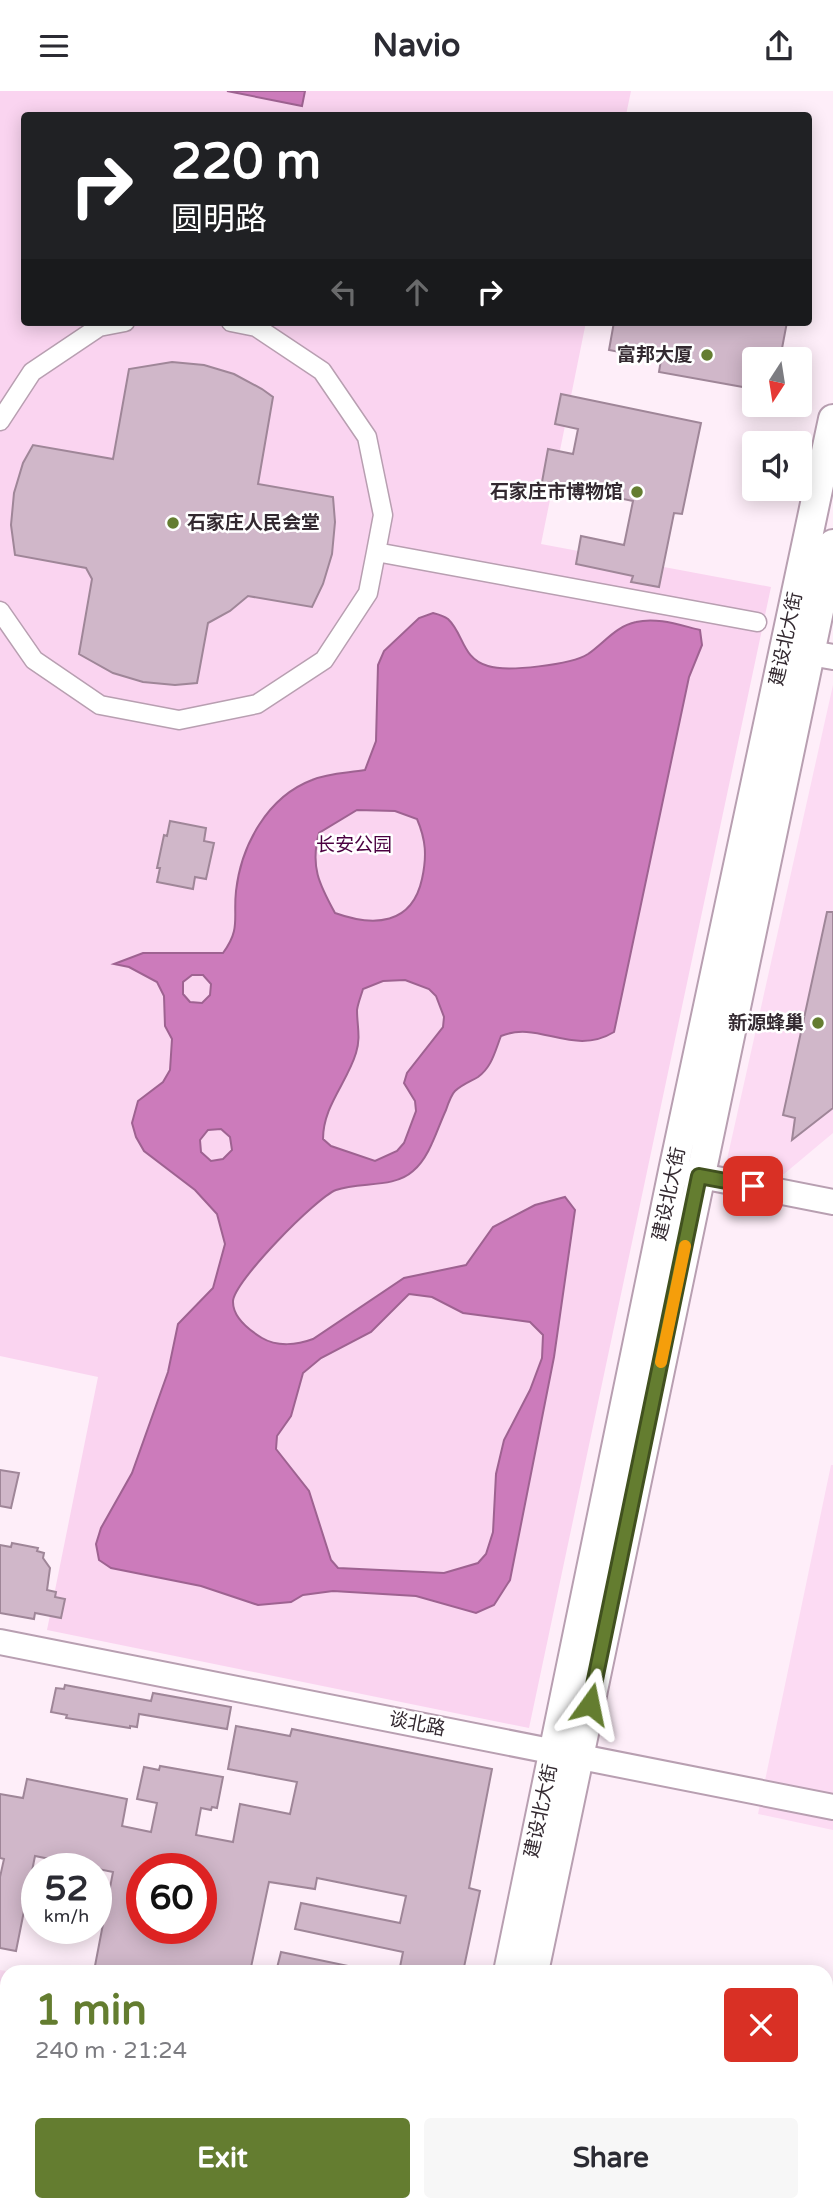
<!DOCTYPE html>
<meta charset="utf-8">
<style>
:root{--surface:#fff;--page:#f7f7f7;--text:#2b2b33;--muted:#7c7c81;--accent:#647d30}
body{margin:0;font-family:"Varela Round","Noto Sans SC",sans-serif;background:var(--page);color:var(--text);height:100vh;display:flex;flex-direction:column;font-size:26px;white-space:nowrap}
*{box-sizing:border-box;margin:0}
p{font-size:23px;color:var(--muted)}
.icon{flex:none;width:38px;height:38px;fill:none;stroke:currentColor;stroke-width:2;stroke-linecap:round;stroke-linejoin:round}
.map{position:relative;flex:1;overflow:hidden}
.details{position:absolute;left:0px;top:1874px;width:833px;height:247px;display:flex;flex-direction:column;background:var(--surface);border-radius:21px 21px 0 0;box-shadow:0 4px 18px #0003}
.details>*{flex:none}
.banner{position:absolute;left:21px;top:21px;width:791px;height:214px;border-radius:7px;box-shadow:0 4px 18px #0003;background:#202124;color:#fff;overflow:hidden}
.needle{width:46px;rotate:192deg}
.controls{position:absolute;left:742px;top:256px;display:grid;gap:14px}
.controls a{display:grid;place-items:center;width:70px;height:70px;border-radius:7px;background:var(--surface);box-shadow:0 4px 18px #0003;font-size:35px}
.speed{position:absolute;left:21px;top:1762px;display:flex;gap:14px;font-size:35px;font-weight:700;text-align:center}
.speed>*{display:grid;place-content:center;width:91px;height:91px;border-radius:50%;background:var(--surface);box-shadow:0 4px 18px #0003;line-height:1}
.speed small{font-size:18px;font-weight:400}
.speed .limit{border:10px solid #d22;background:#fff;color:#111}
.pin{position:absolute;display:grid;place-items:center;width:60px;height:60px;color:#fff;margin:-30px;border-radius:14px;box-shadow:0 4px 10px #0006}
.me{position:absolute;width:77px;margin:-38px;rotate:12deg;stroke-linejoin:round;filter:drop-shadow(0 0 5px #0008)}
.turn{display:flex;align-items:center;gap:24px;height:147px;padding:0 35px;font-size:32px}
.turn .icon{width:91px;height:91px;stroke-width:2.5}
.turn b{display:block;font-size:49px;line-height:60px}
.lanes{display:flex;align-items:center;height:66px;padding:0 35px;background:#0003;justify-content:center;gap:35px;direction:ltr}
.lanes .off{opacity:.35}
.round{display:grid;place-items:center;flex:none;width:74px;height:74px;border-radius:7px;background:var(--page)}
.summary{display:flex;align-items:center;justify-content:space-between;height:119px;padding:0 35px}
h1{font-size:42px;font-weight:700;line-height:52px;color:var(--accent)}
.primary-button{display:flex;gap:14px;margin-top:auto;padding:14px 35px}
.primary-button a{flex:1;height:80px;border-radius:7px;background:var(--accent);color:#fff;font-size:28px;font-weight:700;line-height:80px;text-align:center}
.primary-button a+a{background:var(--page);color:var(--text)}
header{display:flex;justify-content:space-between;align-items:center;height:91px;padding:0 35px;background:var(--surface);font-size:32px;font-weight:700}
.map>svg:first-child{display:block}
</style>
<header><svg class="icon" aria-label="menu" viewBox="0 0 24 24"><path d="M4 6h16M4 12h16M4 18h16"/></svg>Navio<svg class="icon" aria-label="share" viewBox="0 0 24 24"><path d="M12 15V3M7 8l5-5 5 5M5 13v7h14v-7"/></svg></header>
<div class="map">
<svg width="833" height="2120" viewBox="0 0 833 2120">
<rect width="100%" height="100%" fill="#feeef9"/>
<path fill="#fcdbf3" d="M833,594v448l-49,41 -58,-10z
M831,1374h2v365l-75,-16z
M0,1879l13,2h-6v42l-7,34z"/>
<path fill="#fad4f0" d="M0,0h631l-5,24h-602v207h562l-45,222 230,43 -242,1141 -482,-98 51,-253 -98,-21z"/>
<path fill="#cc7bbb" stroke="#9e6291" stroke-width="2" fill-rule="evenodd" d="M227,0h78l-3,15z
M433,522c4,1 11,3 15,6 16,15 14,40 40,47 19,6 83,-1 100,-12 16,-11 28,-28 48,-32 21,-5 43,3 64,8l2,15 -13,32 -75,355c-41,25 -75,-12 -113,4 -6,15 -9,31 -23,41 -7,4 -17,8 -23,14 -4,4 -7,13 -9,19 -9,19 -16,47 -33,61 -20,18 -53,10 -77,19 -19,7 -104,93 -103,112 0,16 16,28 29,36 15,9 35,7 51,1l91,-61 62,-13 27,-38 42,-22 30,-8 10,13 -21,147 -44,223 -16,25 -18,8 -60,-17 -83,-5 -30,4 -12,7 -33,3 -57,-19 -90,-18 -12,-8 -3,-16 5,-16 31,-55 36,-101 10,-48 35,-36 12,-44 -8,-30 -22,-24 -51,-39 -8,-14 -4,-14 6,-22 25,-19 7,-12 2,-31 -7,-13 -1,-30 -7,-14 -28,-15 -15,-3 29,-11h80c18,-24 10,-35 13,-62 5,-45 31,-94 76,-111 16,-7 36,-7 53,-10l11,-29 2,-76 6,-14 35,-33zM357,719l38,1 22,8c9,21 10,37 5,60 -10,46 -48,48 -87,34 -16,-29 -25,-47 -16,-80zM192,884h11l8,9 -1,11 -8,8 -12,-1 -7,-8v-12zM405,889l24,9 7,7 8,21 -1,10 -36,46 -3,10 11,18 1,10 -12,32 -7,8 -22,10 -44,-15 -8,-7c0,-33 24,-56 33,-86 5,-16 1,-27 1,-43 1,-7 4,-14 6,-21l20,-8zM221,1038l9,8 2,13 -9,9 -12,2 -10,-9 -1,-12 8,-10zM409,1203l23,3 31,16 67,9 13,13 -1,23 -12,32 -26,50 -8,34 -3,58 -7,22 -8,9 -34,10 -106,-5 -7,-8 -22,-69 -33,-42 1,-13 14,-20 12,-43 18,-15 50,-26z"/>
<path fill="#d0b7c9" stroke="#9f8698" stroke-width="2" fill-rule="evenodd" d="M614,231h173l-7,37h-26v30l-95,-17 2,-12 -52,-10z
M172,271l32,3 30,9 28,15 11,8 -15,87 75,13 2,25 -3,32 -9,30 -11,23 -64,-11 -18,15 -22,12 -11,60 -22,2 -32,-3 -30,-9 -34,-19 13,-75 -6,-11 -71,-13 -4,-30 3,-32 9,-30 10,-18 80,14 16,-90z
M561,303l140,29 -19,91 -8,-1 -15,74 -28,-5 2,-6 -57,-12 5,-28 43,9 9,-44 -91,-19 6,-33 25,5 5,-25 -23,-5z
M170,730l36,7 -2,13 10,2 -8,36 -11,-2 -2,12 -36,-7 3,-14h-3l7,-33 3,1z
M827,821h6v196l-41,32 3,-22 -12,-3z
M0,1379l19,3 -8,35 -11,-2z
M12,1452l26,5 -1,3 7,2 -1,5 7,10 -3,22 9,2 -1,5 10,2 -4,19 -26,-5 -1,6 -34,-6v-68l11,2z
M65,1594l86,16 2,-8 78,14 -4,22 -88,-15 -2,13 -7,-1v2l-64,-10 1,-3 -16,-3 5,-24 8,1z
M236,1635l54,10 2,-7 200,40 -23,119 11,3 -17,81h-64l4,-20 -108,-23 6,-26 99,20 6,-27 -89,-18 -2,11 -46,-7 -19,90 -156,-1 19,-99 -78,-16 -19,95 -16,-3v-71l4,-18 -4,-1v-64l23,4 4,-19 100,20 -5,27 29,6 6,-29 -20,-4 7,-32 15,3 1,-4 63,11 -6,31 -5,-1 -1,3 -10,-2 -5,27 37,7 7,-38 50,10 7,-32 -69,-13zM142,1778h59v60h-59z
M281,1861l72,15 -1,5h-76z"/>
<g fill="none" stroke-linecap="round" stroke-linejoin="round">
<g stroke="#b89fb1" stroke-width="21">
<path id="street" d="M0,330l32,-49 67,-45 26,-5
M376,461l381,70
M0,520l34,49 66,45 79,15 78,-16 67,-44 44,-67 8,-41 7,-37 -16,-78 -45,-66 -66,-44 -25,-5"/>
</g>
<g stroke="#b89fb1" stroke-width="28">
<path id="secondary" d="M810,562l23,4
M681,1081l152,30
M0,1551l833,165"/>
</g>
<g stroke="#b89fb1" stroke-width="32">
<path id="primary" d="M508,1881l165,-801 160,-752
M534,1881l299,-1428
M460,2120l2,-6
M488,2120l1,-6"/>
</g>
<use href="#street" stroke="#fff" stroke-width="18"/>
<use href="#secondary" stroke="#fff" stroke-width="24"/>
<use href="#primary" stroke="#fff" stroke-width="28"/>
</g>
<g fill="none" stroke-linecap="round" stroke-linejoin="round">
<g stroke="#41511f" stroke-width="18">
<path id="route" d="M590,1613l109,-528 54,10"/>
</g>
<use href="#route" stroke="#647d30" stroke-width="12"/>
<path stroke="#f59e0b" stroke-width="12" d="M661,1271l24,-116"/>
</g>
<g fill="#647d30" stroke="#fff" stroke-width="2.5">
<circle cx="707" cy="264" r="7"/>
<circle cx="637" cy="401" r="7"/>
<circle cx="173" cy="432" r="7"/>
<circle cx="818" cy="932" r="7"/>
</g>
<g text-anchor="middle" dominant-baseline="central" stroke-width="5" stroke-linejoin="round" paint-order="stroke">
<g font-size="19" font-weight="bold" fill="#332930" stroke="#fff" text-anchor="end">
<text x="693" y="264">富邦大厦</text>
<text x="623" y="401">石家庄市博物馆</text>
<text x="187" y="432" text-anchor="start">石家庄人民会堂</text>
<text x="804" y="932">新源蜂巢</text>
</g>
<g font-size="19" fill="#332930" stroke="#fff">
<text transform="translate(786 548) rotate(-78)">建设北大街</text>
<text transform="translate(669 1103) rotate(-78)">建设北大街</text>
<text transform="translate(417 1633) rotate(11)">谈北路</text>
<text transform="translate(541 1720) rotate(-78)">建设北大街</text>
</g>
<g font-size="19" fill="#4b0041" stroke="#fff">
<text x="354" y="754">长安公园</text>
</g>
</g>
</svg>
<div class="controls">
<a><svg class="needle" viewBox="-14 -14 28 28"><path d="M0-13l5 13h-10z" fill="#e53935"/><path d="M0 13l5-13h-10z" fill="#7c7c81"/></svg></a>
<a><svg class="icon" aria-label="sound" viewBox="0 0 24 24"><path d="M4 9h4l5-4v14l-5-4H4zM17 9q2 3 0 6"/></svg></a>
</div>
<div class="speed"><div>52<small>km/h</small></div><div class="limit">60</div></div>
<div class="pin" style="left:753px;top:1095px;background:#d93025"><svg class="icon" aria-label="arrive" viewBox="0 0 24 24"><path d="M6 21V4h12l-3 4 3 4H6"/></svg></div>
<svg class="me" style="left:590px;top:1613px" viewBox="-20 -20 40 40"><path d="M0-17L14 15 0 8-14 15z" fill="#647d30" stroke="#fff" stroke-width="4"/></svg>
<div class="banner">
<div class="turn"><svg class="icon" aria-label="right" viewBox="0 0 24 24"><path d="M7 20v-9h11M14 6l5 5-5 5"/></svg><div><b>220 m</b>圆明路</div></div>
<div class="lanes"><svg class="icon off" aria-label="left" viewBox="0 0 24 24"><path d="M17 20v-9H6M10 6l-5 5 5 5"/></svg><svg class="icon off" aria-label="ahead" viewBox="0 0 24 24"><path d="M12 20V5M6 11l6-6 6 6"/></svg><svg class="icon" aria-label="right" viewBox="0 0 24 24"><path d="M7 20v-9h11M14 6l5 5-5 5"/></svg></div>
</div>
<section class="details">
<div class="summary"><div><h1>1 min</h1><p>240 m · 21:24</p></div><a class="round" style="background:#d93025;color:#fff"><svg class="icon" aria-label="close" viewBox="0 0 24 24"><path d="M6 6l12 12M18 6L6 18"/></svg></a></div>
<div class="primary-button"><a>Exit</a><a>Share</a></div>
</section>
</div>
